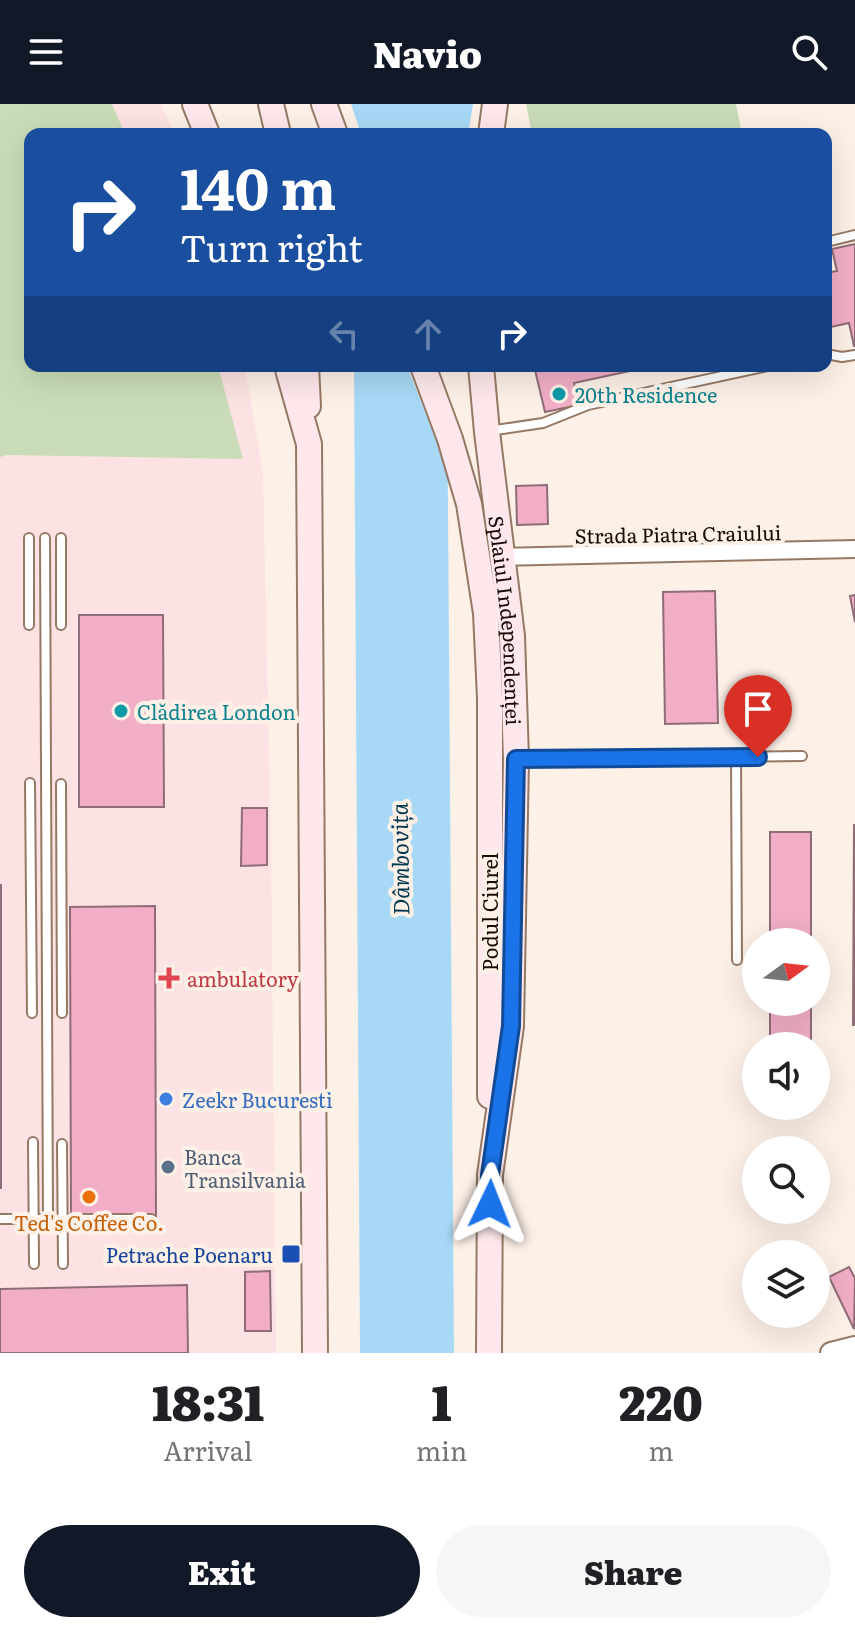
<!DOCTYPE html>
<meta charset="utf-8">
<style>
:root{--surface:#fff;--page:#f6f6f6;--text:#202124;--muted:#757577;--accent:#111827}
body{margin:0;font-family:Literata,serif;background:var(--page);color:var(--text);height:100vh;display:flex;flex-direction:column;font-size:30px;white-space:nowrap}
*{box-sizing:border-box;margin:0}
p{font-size:26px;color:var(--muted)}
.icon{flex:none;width:44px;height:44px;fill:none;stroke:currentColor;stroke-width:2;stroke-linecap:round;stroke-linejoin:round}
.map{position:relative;height:1249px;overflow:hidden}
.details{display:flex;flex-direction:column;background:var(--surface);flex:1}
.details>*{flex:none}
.banner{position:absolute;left:24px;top:24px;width:808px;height:244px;border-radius:16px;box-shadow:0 8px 32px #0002;background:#1a4fa0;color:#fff;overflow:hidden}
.needle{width:52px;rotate:75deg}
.fabs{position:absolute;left:742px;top:824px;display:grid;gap:16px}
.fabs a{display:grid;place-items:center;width:88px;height:88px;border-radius:50%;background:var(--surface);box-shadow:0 8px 32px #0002;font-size:40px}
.pin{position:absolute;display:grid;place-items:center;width:68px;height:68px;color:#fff;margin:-82px -34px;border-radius:50% 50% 50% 0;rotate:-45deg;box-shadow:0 0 8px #0007}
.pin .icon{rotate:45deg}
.me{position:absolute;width:88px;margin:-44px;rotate:2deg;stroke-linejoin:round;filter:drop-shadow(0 0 6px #0008)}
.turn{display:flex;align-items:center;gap:28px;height:168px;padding:0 24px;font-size:36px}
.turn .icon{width:104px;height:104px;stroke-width:2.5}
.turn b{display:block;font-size:56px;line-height:68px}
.lanes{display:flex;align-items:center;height:76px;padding:0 24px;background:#0003;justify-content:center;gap:40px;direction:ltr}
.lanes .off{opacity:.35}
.eta{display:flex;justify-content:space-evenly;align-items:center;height:136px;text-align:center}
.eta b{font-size:48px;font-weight:800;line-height:56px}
.cta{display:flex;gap:16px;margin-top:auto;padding:16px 24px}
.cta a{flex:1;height:92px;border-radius:48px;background:var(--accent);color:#fff;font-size:32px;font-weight:800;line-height:92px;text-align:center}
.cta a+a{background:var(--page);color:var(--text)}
header{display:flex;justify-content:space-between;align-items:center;height:104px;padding:0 24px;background:var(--accent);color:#fff;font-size:36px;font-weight:800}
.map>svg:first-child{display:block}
</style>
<header><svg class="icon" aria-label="menu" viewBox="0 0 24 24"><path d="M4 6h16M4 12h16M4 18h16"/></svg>Navio<svg class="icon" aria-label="search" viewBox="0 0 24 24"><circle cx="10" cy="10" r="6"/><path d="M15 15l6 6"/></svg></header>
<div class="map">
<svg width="855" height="1249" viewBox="0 0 855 1249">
<rect width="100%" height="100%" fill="#fdf0e7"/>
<path fill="#fde2e3" d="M0,0h161l14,30h-145v232h215l18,107 8,370 5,510h-276z"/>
<path fill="#cadcb7" d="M0,0h112l13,30h-95v232h188l25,93 -236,-4 -7,2z
M526,0h210l6,30h-210z"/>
<path fill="#a7d9f6" d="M346,0h127l-5,30h-120z
M354,262h93l7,987h-94z"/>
<path fill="#fdf0e7" d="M342,0h9l10,30h-17z
M407,262h39l4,12 2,116 -17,-57z"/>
<path fill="#f1aec6" stroke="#8f6d78" stroke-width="2" d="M855,140v102h-1l-5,-23 -23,5v-55l11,-2 -5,-22z
M534,262h119l-79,17 5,22 -34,7z
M547,381l1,39 -31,1 -1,-39z
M715,487l3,132 -53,1 -2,-132z
M855,491v27l-5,-26z
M79,511h84l1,192h-85z
M242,704h25v57l-26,1z
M854,721h1v200h-2z
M770,728h41v110h-41z
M0,781h1v303h-1z
M155,802l1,311h-85l-1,-310z
M770,898h41v44h-41z
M849,1163l6,11 -1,51 -25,-52z
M270,1167l1,60h-26v-59z
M187,1181l1,68h-188v-64z"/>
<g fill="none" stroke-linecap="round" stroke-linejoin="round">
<g stroke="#957964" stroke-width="12">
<path id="service" d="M826,138l29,-7
M826,250l16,3 13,-2
M489,327l54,-8 45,-18 180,-39
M29,434v87
M45,434l3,681
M61,434v87
M736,653l1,203
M519,655l283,-3
M30,679l2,230
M61,680l1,229
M33,1038l1,122
M62,1040l1,120
M0,1115h151"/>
</g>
<g stroke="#957964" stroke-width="20">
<path id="minor" d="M502,453l353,-8"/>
</g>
<g stroke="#957964" stroke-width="24">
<path id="tertiary" d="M831,1249l24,-6"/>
</g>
<g stroke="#957964" stroke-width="28">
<g id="secondary">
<path d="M195,0l12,30"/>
<path d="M271,0l7,30"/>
<path d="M324,0l11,30"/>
<path d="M491,30l4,-30"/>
<path d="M287,262l22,78 6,909"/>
<path d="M306,262l2,40"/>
<path d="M423,262l27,73 19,65 17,109 4,85v398"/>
<path id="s1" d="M481,262l6,66 25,204 4,123 -5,267 -21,149 -1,178"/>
</g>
</g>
<use href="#service" stroke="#fff" stroke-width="8"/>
<use href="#minor" stroke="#fff" stroke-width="16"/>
<use href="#tertiary" stroke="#fff" stroke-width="20"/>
<use href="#secondary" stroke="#fee8ec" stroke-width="24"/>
</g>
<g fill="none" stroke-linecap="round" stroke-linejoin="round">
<g stroke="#114b97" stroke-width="20">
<path id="route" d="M490,1100v-29l21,-149 5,-267 242,-2"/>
</g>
<use href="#route" stroke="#1a73e8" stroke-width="14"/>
</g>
<g fill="#0f9aa8" stroke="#fdf0e7" stroke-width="3">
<circle cx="559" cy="290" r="8"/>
<circle cx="121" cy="607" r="8"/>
</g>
<path fill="#e0444e" stroke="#fdf0e7" stroke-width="3" d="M165 862h8v8h8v8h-8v8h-8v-8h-8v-8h8z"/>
<circle fill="#3f7fe0" stroke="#fdf0e7" stroke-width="3" cx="166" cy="995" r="8"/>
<circle fill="#5c6f8a" stroke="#fdf0e7" stroke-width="3" cx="168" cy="1063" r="8"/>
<circle fill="#e8710a" stroke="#fdf0e7" stroke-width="3" cx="89" cy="1093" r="8"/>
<rect fill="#1a4fb4" stroke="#fdf0e7" stroke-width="3" x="281" y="1140" width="20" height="20" rx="4"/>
<g text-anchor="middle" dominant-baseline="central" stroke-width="8" stroke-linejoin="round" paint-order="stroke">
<g font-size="20" fill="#0d838f" stroke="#fdf0e7" text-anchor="start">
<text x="575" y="290">20th Residence</text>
<text x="137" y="607">Clădirea London</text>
</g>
<g font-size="20" fill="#160c05" stroke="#fdf0e7">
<text transform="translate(678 429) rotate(-1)">Strada Piatra Craiului</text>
<text stroke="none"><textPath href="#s1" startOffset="256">Splaiul Independenței</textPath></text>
<text transform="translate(489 808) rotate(-90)">Podul Ciurel</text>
</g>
<g font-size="20" fill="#be3a42" stroke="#fdf0e7" text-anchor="start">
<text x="187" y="874">ambulatory</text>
</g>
<g font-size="20" fill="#366cbe" stroke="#fdf0e7" text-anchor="start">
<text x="182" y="995">Zeekr Bucuresti</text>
</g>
<g font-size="20" fill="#4e5e75" stroke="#fdf0e7" text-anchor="start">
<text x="184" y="1052">Banca<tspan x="184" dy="23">Transilvania</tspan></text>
</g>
<g font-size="20" fill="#c56008" stroke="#fdf0e7">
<text x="89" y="1118">Ted's Coffee Co.</text>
</g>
<g font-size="20" fill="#164399" stroke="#fdf0e7" text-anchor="end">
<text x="273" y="1150">Petrache Poenaru</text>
</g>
<g font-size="22" font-style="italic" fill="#00374f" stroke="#fdf0e7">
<text transform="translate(399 755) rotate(-91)">Dâmbovița</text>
</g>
</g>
</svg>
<div class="fabs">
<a><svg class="needle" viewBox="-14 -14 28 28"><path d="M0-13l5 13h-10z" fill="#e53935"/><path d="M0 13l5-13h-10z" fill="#757577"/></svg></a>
<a><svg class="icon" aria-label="sound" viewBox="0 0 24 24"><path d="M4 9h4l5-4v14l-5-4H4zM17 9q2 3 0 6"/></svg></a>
<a><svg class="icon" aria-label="search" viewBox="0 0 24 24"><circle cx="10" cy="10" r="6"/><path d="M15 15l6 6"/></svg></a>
<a><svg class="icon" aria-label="layers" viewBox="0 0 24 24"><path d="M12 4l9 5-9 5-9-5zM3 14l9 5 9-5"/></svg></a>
</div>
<div class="pin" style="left:758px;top:653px;background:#d93025"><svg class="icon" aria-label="arrive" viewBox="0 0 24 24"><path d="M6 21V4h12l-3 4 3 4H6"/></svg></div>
<svg class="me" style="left:490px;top:1100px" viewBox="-20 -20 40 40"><path d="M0-17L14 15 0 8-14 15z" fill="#1a73e8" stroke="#fff" stroke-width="4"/></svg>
<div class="banner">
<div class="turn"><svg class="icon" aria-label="right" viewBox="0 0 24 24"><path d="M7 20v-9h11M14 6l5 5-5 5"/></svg><div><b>140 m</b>Turn right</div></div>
<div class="lanes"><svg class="icon off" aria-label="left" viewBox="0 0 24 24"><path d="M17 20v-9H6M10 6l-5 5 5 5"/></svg><svg class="icon off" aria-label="ahead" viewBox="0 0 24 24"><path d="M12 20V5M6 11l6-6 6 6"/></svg><svg class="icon" aria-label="right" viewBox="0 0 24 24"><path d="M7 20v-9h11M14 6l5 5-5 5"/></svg></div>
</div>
</div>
<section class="details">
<div class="eta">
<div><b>18:31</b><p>Arrival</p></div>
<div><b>1</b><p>min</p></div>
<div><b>220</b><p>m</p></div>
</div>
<div class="cta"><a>Exit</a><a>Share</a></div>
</section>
